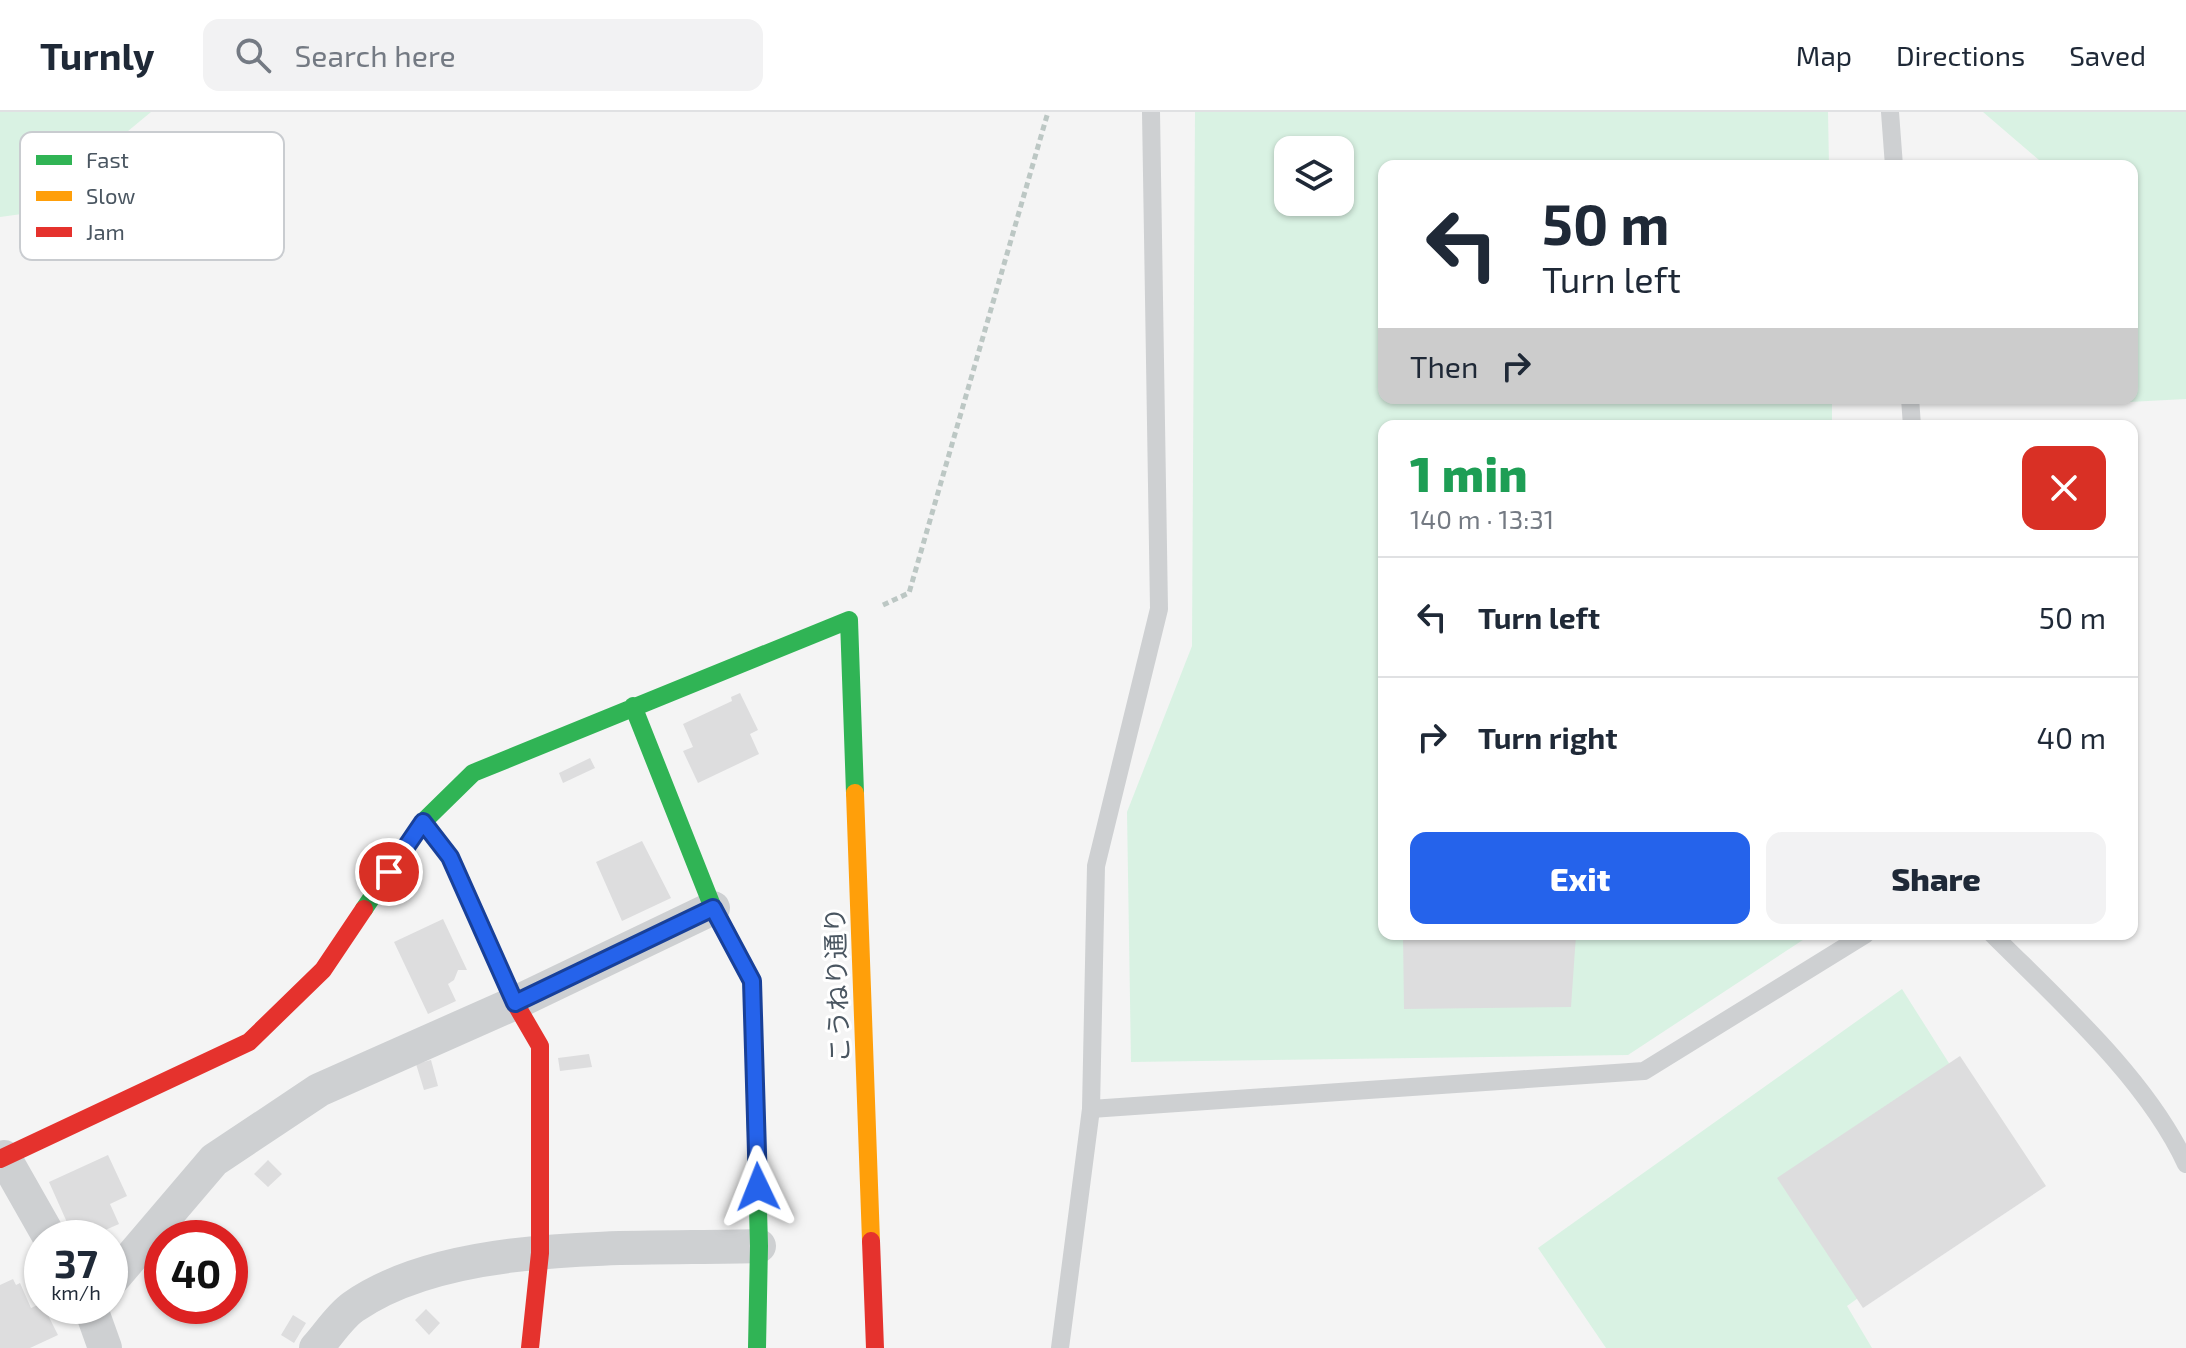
<!DOCTYPE html>
<meta charset="utf-8">
<style>
:root{--surface:#fff;--page:#f2f2f3;--text:#1f2937;--muted:#747a83;--line:#e0e1e3;--accent:#2563eb}
body{margin:0;font-family:"Exo 2","Noto Sans JP",sans-serif;background:var(--page);color:var(--text);height:100vh;display:flex;flex-direction:column;font-size:30px;white-space:nowrap}
*{box-sizing:border-box;margin:0}
p{font-size:26px;color:var(--muted)}
.icon{flex:none;width:44px;height:44px;fill:none;stroke:currentColor;stroke-width:2;stroke-linecap:round;stroke-linejoin:round}
.map{position:relative;flex:1;overflow:hidden}
.drawer{position:absolute;left:1378px;top:308px;width:760px;height:520px;display:flex;flex-direction:column;background:var(--surface);border-radius:16px;box-shadow:0 2px 6px #0004}
.drawer>*{flex:none}
.hud{position:absolute;left:1378px;top:48px;width:760px;height:244px;border-radius:16px;box-shadow:0 2px 6px #0004;background:#fff;color:var(--text);overflow:hidden}
.tools{position:absolute;left:1274px;top:24px;display:grid;gap:16px}
.tools a{display:grid;place-items:center;width:80px;height:80px;border-radius:16px;background:var(--surface);box-shadow:0 2px 6px #0004;font-size:40px}
.speed{position:absolute;left:24px;top:1108px;display:flex;gap:16px;font-size:40px;font-weight:700;text-align:center}
.speed>*{display:grid;place-content:center;width:104px;height:104px;border-radius:50%;background:var(--surface);box-shadow:0 2px 6px #0004;line-height:1}
.speed small{font-size:20px;font-weight:400}
.speed .limit{border:12px solid #d22;background:#fff;color:#111}
.pin{position:absolute;display:grid;place-items:center;width:68px;height:68px;color:#fff;margin:-34px;border:4px solid #fff;border-radius:50%;box-shadow:0 2px 8px #0007}
.me{position:absolute;width:88px;margin:-44px;rotate:358deg;stroke-linejoin:round;filter:drop-shadow(0 0 6px #0008)}
.turn{display:flex;align-items:center;gap:28px;height:168px;padding:0 32px;font-size:36px}
.turn .icon{width:104px;height:104px;stroke-width:2.5}
.turn b{display:block;font-size:56px;line-height:68px}
.then{display:flex;align-items:center;height:76px;padding:0 32px;background:#0003;gap:16px;font-size:30px}
.round{display:grid;place-items:center;flex:none;width:84px;height:84px;border-radius:16px;background:var(--page)}
.summary{display:flex;align-items:center;justify-content:space-between;height:136px;padding:0 32px}
h1{font-size:48px;font-weight:800;line-height:60px;color:#1e9e55}
.button{display:flex;gap:16px;margin-top:auto;padding:16px 32px}
.button a{flex:1;height:92px;border-radius:16px;background:var(--accent);color:#fff;font-size:32px;font-weight:800;line-height:92px;text-align:center}
.button a+a{background:var(--page);color:var(--text)}
ul{padding:0;list-style:none}
li{display:flex;align-items:center;gap:24px;height:120px;padding:0 32px;border-top:2px solid var(--line)}
li div{flex:1}
li b{display:block;font-size:30px}
li em{font-style:normal}
header{display:flex;align-items:center;gap:48px;box-sizing:border-box;height:112px;padding:0 40px;background:var(--surface);border-bottom:2px solid var(--line)}
header strong{font-size:38px}
nav{display:flex;gap:44px;margin-inline-start:auto;font-size:28px}
.search{width:560px;height:72px;background:var(--page);display:flex;align-items:center;gap:20px;box-sizing:border-box;padding:0 28px;border-radius:16px;color:var(--muted);font-size:30px}
.map>svg:first-child{display:block}
</style>
<header>
<strong>Turnly</strong>
<div class="search"><svg class="icon" aria-label="search" viewBox="0 0 24 24"><circle cx="10" cy="10" r="6"/><path d="M15 15l6 6"/></svg>Search here</div>
<nav><a>Map</a><a>Directions</a><a>Saved</a></nav>
</header>
<div class="map">
<svg width="2186" height="1236" viewBox="0 0 2186 1236">
<rect width="100%" height="100%" fill="#f4f4f4"/>
<path fill="#d9f2e3" fill-rule="evenodd" d="M0,0h151l-122,101 -29,4z
M1195,0h633l1,54h-445v232h448v28h-448v508h428l-184,121 -497,7 -4,-250 65,-166zM1288,38h52v52h-52z
M1983,0h203v287l-57,3 3,-236h-86z
M1902,877l121,191 -176,126 25,42h-266l-68,-100z"/>
<path fill="#ddddde" d="M740,581l18,37 -8,4 9,20 -61,29 -15,-32 10,-4 -10,-23 49,-23 -1,-4z
M590,646l5,10 -32,15 -4,-10z
M642,729l29,57 -49,23 -26,-59z
M443,807l24,51h-9l-4,10 -6,4 8,17 -28,13 -34,-72z
M1403,822l173,1 -5,72 -167,2z
M589,942l3,13 -32,4 -2,-13z
M1960,944l86,130 -183,122 -86,-130z
M431,948l7,26 -14,4 -8,-26z
M108,1043l19,41 -17,8 9,20 -32,14h-13l-25,-56z
M268,1048l14,14 -14,13 -14,-13z
M13,1167l3,6 4,-2 11,25 11,-5 16,32 -28,13h-30v-63z
M426,1197l14,14 -11,12 -14,-15z
M293,1203l13,8 -12,20 -13,-8z"/>
<g fill="none" stroke-linecap="round" stroke-linejoin="round">
<path stroke="#bcc7c4" stroke-width="5" stroke-dasharray="6 4" stroke-linecap="butt" d="M883,493l26,-12 139,-481"/>
<path stroke="#ced0d2" stroke-width="18" d="M1890,0l4,54
M1910,286l2,28
M1992,822c66,66 155,145 194,230
M1091,997l553,-38 222,-137
M1060,1236l31,-239 5,-243 63,-257 -8,-497"/>
<path stroke="#ced0d2" stroke-width="34" d="M4,1045l46,81
M110,1170l104,-122 105,-70 196,-87 198,-95
M90,1194l15,42
M316,1236c12,-13 23,-31 37,-41 99,-70 288,-57 406,-61"/>
<path stroke="#30b455" stroke-width="18" d="M633,594l80,202 39,73 7,265 -2,102
M364,797l59,-87 50,-49 376,-153 6,173"/>
<path stroke="#ff9f0a" stroke-width="18" d="M855,681l16,448"/>
<path stroke="#e5322d" stroke-width="18" d="M423,710l27,35 65,146 25,43v207l-10,95
M0,1047l249,-117 74,-72 41,-61
M871,1129l4,107"/>
</g>
<g fill="none" stroke-linecap="round" stroke-linejoin="round">
<g stroke="#184099" stroke-width="20">
<path id="route" d="M389,760l34,-50 27,35 65,146 198,-95 39,73 6,206"/>
</g>
<use href="#route" stroke="#2563eb" stroke-width="14"/>
</g>
<g text-anchor="middle" dominant-baseline="central" stroke-width="6" stroke-linejoin="round" paint-order="stroke">
<g font-size="26" fill="#4a5661" stroke="#fff">
<text transform="translate(836 873) rotate(-92)">こうねり通り</text>
</g>
</g>
<rect x="20" y="20" width="264" height="128" rx="12" fill="#fff" stroke="#c9ccd0" stroke-width="2"/>
<rect x="36" y="43" width="36" height="10" fill="#30b455"/>
<rect x="36" y="79" width="36" height="10" fill="#ff9f0a"/>
<rect x="36" y="115" width="36" height="10" fill="#e5322d"/>
<g font-size="22" fill="#4a5661">
<text x="86" y="56">Fast</text>
<text x="86" y="92">Slow</text>
<text x="86" y="128">Jam</text>
</g>
</svg>
<div class="tools">
<a><svg class="icon" aria-label="layers" viewBox="0 0 24 24"><path d="M12 4l9 5-9 5-9-5zM3 14l9 5 9-5"/></svg></a>
</div>
<div class="speed"><div>37<small>km/h</small></div><div class="limit">40</div></div>
<div class="pin" style="left:389px;top:760px;background:#d93025"><svg class="icon" aria-label="arrive" viewBox="0 0 24 24"><path d="M6 21V4h12l-3 4 3 4H6"/></svg></div>
<svg class="me" style="left:758px;top:1075px" viewBox="-20 -20 40 40"><path d="M0-17L14 15 0 8-14 15z" fill="#2563eb" stroke="#fff" stroke-width="4"/></svg>
<div class="hud">
<div class="turn"><svg class="icon" aria-label="left" viewBox="0 0 24 24"><path d="M17 20v-9H6M10 6l-5 5 5 5"/></svg><div><b>50 m</b>Turn left</div></div>
<div class="then">Then<svg class="icon" aria-label="right" viewBox="0 0 24 24"><path d="M7 20v-9h11M14 6l5 5-5 5"/></svg></div>
</div>
<section class="drawer">
<div class="summary"><div><h1>1 min</h1><p>140 m · 13:31</p></div><a class="round" style="background:#d93025;color:#fff"><svg class="icon" aria-label="close" viewBox="0 0 24 24"><path d="M6 6l12 12M18 6L6 18"/></svg></a></div>
<ul>
<li><svg class="icon" aria-label="left" viewBox="0 0 24 24"><path d="M17 20v-9H6M10 6l-5 5 5 5"/></svg><div><b>Turn left</b></div><em>50 m</em></li>
<li><svg class="icon" aria-label="right" viewBox="0 0 24 24"><path d="M7 20v-9h11M14 6l5 5-5 5"/></svg><div><b>Turn right</b></div><em>40 m</em></li>
</ul>
<div class="button"><a>Exit</a><a>Share</a></div>
</section>
</div>
